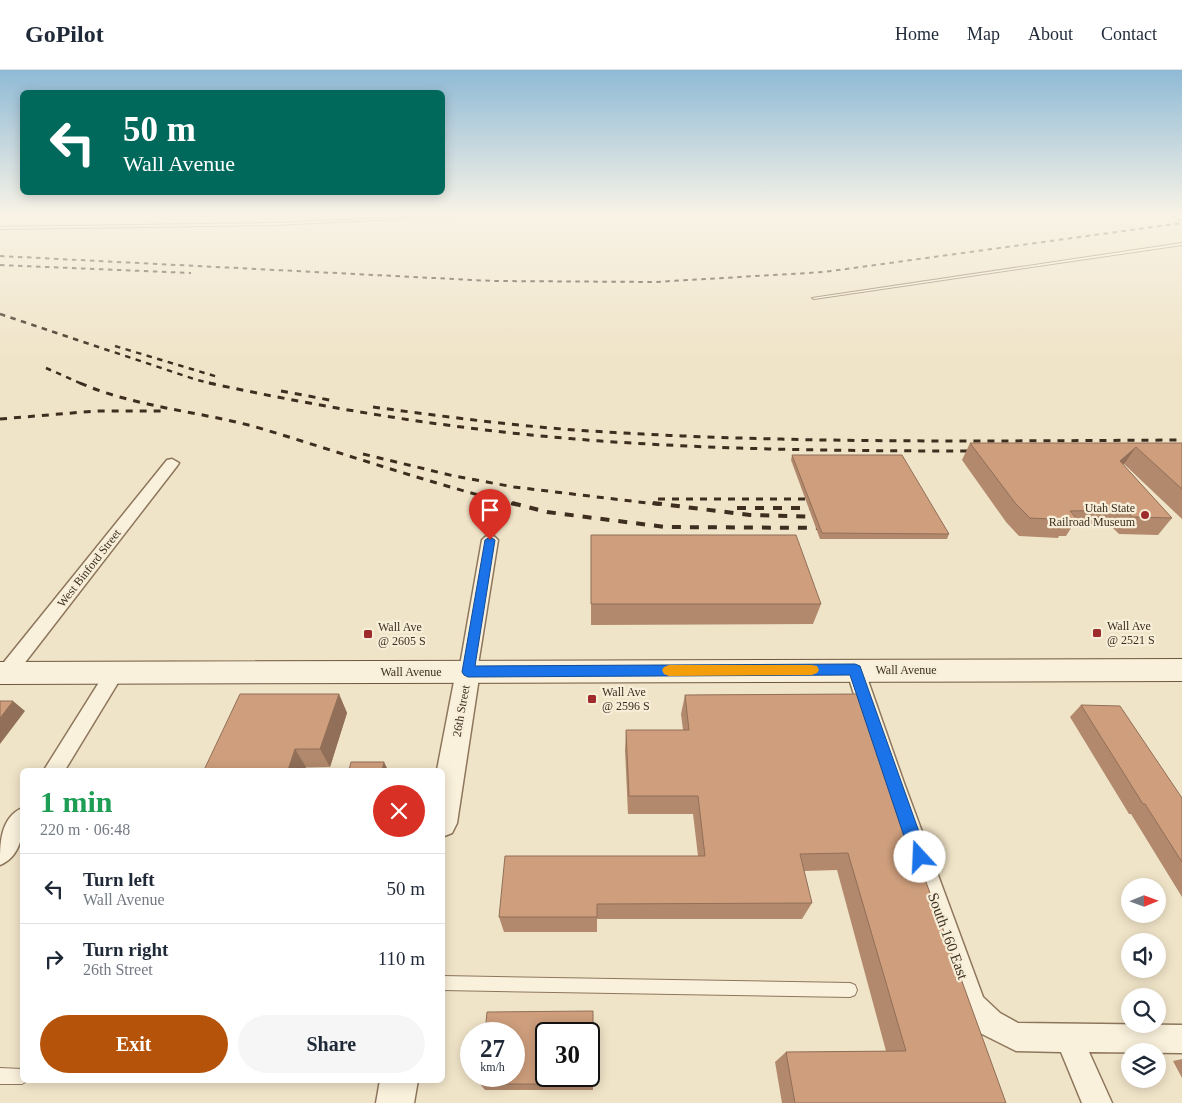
<!DOCTYPE html>
<meta charset="utf-8">
<style>
:root{--surface:#fff;--page:#f6f6f7;--text:#1f2937;--muted:#747a83;--line:#e0e1e3;--accent:#b45309}
body{margin:0;font-family:Georgia,serif;background:var(--page);color:var(--text);height:100vh;display:flex;flex-direction:column;font-size:19px;white-space:nowrap}
*{box-sizing:border-box;margin:0}
p{font-size:16px;color:var(--muted)}
.icon{flex:none;width:28px;height:28px;fill:none;stroke:currentColor;stroke-width:2;stroke-linecap:round;stroke-linejoin:round}
.map{position:relative;flex:1;overflow:hidden}
.panel{position:absolute;left:20px;top:698px;width:425px;height:315px;display:flex;flex-direction:column;background:var(--surface);border-radius:8px;box-shadow:0 2px 12px #0003}
.panel>*{flex:none}
.hud{position:absolute;left:20px;top:20px;width:425px;height:105px;border-radius:8px;box-shadow:0 2px 12px #0003;background:#00695c;color:#fff;overflow:hidden}
.needle{width:32px;rotate:89deg}
.controls{position:absolute;left:1121px;top:808px;display:grid;gap:10px}
.controls a{display:grid;place-items:center;width:45px;height:45px;border-radius:50%;background:var(--surface);box-shadow:0 2px 12px #0003;font-size:25px}
.speed{position:absolute;left:460px;top:952px;display:flex;gap:10px;font-size:25px;font-weight:700;text-align:center}
.speed>*{display:grid;place-content:center;width:65px;height:65px;border-radius:50%;background:var(--surface);box-shadow:0 2px 12px #0003;line-height:1}
.speed small{font-size:12px;font-weight:400}
.speed .limit{border:2px solid #111;border-radius:8px;background:#fff;color:#111}
.pin{position:absolute;display:grid;place-items:center;width:42px;height:42px;color:#fff;margin:-51px -21px;border-radius:50% 50% 50% 0;rotate:-45deg;box-shadow:0 0 5px #0007}
.pin .icon{rotate:45deg}
.me{position:absolute;width:55px;margin:-28px;rotate:340deg;stroke-linejoin:round;filter:drop-shadow(0 0 4px #0008)}
.turn{display:flex;align-items:center;gap:18px;height:105px;padding:0 20px;font-size:22px}
.turn .icon{width:65px;height:65px;stroke-width:2.5}
.turn b{display:block;font-size:35px;line-height:42px}
.round{display:grid;place-items:center;flex:none;width:52px;height:52px;border-radius:26px;background:var(--page)}
.overview{display:flex;align-items:center;justify-content:space-between;height:85px;padding:0 20px}
h1{font-size:30px;font-weight:700;line-height:38px;color:#1e9e55}
.primary-button{display:flex;gap:10px;margin-top:auto;padding:10px 20px}
.primary-button a{flex:1;height:58px;border-radius:30px;background:var(--accent);color:#fff;font-size:20px;font-weight:700;line-height:58px;text-align:center}
.primary-button a+a{background:var(--page);color:var(--text)}
ul{padding:0;list-style:none}
li{display:flex;align-items:center;gap:15px;height:70px;padding:0 20px;border-top:1px solid var(--line)}
li div{flex:1}
li b{display:block;font-size:19px}
li em{font-style:normal}
header{display:flex;align-items:center;gap:30px;box-sizing:border-box;height:70px;padding:0 25px;background:var(--surface);border-bottom:1px solid var(--line)}
header strong{font-size:24px}
nav{display:flex;gap:28px;margin-inline-start:auto;font-size:18px}
.map>svg:first-child{display:block}
</style>
<header>
<strong>GoPilot</strong>
<nav><a>Home</a><a>Map</a><a>About</a><a>Contact</a></nav>
</header>
<div class="map">
<svg width="1182" height="1033" viewBox="0 0 1182 1033">
<rect width="100%" height="100%" fill="#f0e4c8"/>
<g fill="none" stroke-linecap="round" stroke-linejoin="round">
<g stroke="#8d765c" stroke-width="2">
<path id="service" d="M477,144h17l-218,11 -276,4v-2l276,-4z
M1182,173v2l-368,54 -2,-1z
M442,906l408,7 5,2 2,5 -2,5 -5,2 -408,-7z
M0,998l22,1v11h6l-1,1 -5,3h-22z"/>
</g>
<g stroke="#8d765c" stroke-width="3">
<path id="minor" d="M172,389l7,4 -2,3 -164,212 -7,2 -6,-2v-11l167,-207z
M490,465l5,2 3,3 -21,131 -3,5 -6,2 -6,-2 -3,-5 23,-131 3,-3z
M855,592l6,2 3,5 40,114 79,214 17,16 18,10 164,2v28l-93,-1 23,51h-30l-21,-51 -45,-1 -36,-18 -16,-18 -82,-232 -36,-114 3,-5z
M115,596l7,2 2,5 -59,97h-21l64,-102z
M22,738c3,21 0,48 -22,57 0,-21 0,-47 22,-57z"/>
</g>
<g stroke="#8d765c" stroke-width="3">
<path id="tertiary" d="M468,591l8,3 4,7 -23,152 -5,10 -10,4v-67h-5l19,-99 4,-7z
M380,1010h38l-4,23h-38z"/>
</g>
<g stroke="#6f573f" stroke-width="2">
<path id="secondary" d="M1169,144h13v6z
M1182,589v22l-1182,3v-22z"/>
</g>
<use href="#service" fill="#faf1dc" fill-rule="evenodd"/>
<use href="#minor" fill="#faf1dc" fill-rule="evenodd"/>
<use href="#tertiary" fill="#faf1dc" fill-rule="evenodd"/>
<use href="#secondary" fill="#faf1dc" fill-rule="evenodd"/>
<path stroke="#3d2e20" stroke-width="2" stroke-dasharray="4.5 4.5" stroke-linecap="butt" d="M0,186l493,25 162,1 169,-10 358,-49
M0,195l191,8"/>
<path stroke="#3d2e20" stroke-width="2.5" stroke-dasharray="5.5 5.5" stroke-linecap="butt" d="M0,244l197,66 18,4
M115,276l103,31
M46,298l36,16"/>
<path stroke="#3d2e20" stroke-width="3" stroke-dasharray="7 7" stroke-linecap="butt" d="M80,313c55,24 117,28 176,44 87,26 172,56 261,78
M209,313c121,26 243,46 366,56 135,11 271,12 406,12
M281,321l54,10
M373,337c67,9 135,18 202,23 202,14 405,11 607,10
M0,349l96,-8h66
M363,384l91,22 60,11 150,18
M658,429h160"/>
<path stroke="#3d2e20" stroke-width="4" stroke-dasharray="9 9" stroke-linecap="butt" d="M512,433l35,9 118,15 164,1
M653,433l97,12 75,2
M737,438h85"/>
</g>
<path fill="#b2896c" d="M970,373h212v76l-58,-55 -1,1 49,53 -14,17 -39,-1 -6,-6h-42l-5,8h-7l-1,2 -39,-2 -13,-14 -44,-62z
M792,385l157,79 -2,5h-127l-29,-79z
M591,465l230,69 -8,20 -222,1z
M339,624l8,19 -17,54 -126,3z
M858,624l148,409h-224l-7,-41 11,-10 100,-1 -49,-181 -33,1 8,32 -10,16h-205v13h-93l-5,-15 199,-61 -5,-42h-65l-3,-64 1,-20h57l-2,-16 4,-19z
M1081,635l101,93v99l-51,-83h-2l-59,-97z
M593,941v79h-108l-5,-6z
M1182,989v19l-9,-17z"/>
<path fill="#916f58" d="M1136,377l-12,17 -16,15 12,-18z
M339,624l8,19 -17,54 -10,-18z
M13,631l12,10 -25,33v-26z
M295,679l11,18 -1,3h-17z
M384,692l4,8h-6z"/>
<path fill="#cf9f7d" stroke="#916f58" fill-rule="evenodd" d="M970,373h212v46l-46,-42 -16,14 52,57 -40,-1 -6,-7 -56,1 7,8h-8l1,1 -40,-2 -14,-14z
M792,385h110l47,79 -127,-1z
M591,465h205l25,69h-230z
M240,624h99l-19,55h-25l-7,21h-84z
M858,624l148,409h-211l-9,-51 120,-1 -58,-198 -48,1 12,49 -215,1v13h-98l6,-61h200l-7,-60h-69l-3,-66h63l-4,-35z
M0,631h13l-13,17z
M1081,635l39,1 62,92v64l-37,-58h-2z
M351,692h33l-2,8h-33z
M593,941v73h-113l1,-8h33v-42h-29l2,-22zM546,964h43v42h-43z"/>
<linearGradient id="sky" x2="0" y2="1"><stop stop-color="#8fbad6"/><stop offset="0.5" stop-color="#f8f3e6"/><stop offset="1" stop-color="#f8f3e6" stop-opacity="0"/></linearGradient>
<rect width="1182" height="288" fill="url(#sky)"/>
<path fill="#1a73e8" stroke="#114b97" d="M490,467l5,3 -20,126 380,-2 5,2 68,191 -3,6 -5,2 -6,-2 -3,-6 -61,-182 -382,2 -4,-2 -2,-3 23,-132z"/>
<path fill="#f59e0b" d="M669,595h143l5,1 2,4 -2,3 -5,2 -143,1 -5,-2 -2,-4 2,-3z"/>
<g fill="#9e2a2b" stroke="#f7eed8" stroke-width="2">
<circle cx="1145" cy="445" r="5"/>
<rect x="1092" y="558" width="10" height="10" rx="2.5"/>
<rect x="363" y="559" width="10" height="10" rx="2.5"/>
<rect x="587" y="624" width="10" height="10" rx="2.5"/>
</g>
<g text-anchor="middle" dominant-baseline="central" stroke-width="4.5" stroke-linejoin="round" paint-order="stroke">
<g font-size="12" fill="#3d2e20" stroke="#f7eed8" text-anchor="start">
<text x="1135" y="438" text-anchor="end">Utah State<tspan x="1135" dy="14">Railroad Museum</tspan></text>
<text x="1107" y="556">Wall Ave<tspan x="1107" dy="14">@ 2521 S</tspan></text>
<text x="378" y="557">Wall Ave<tspan x="378" dy="14">@ 2605 S</tspan></text>
<text x="602" y="622">Wall Ave<tspan x="602" dy="14">@ 2596 S</tspan></text>
</g>
<g font-size="12" fill="#3d2e20" stroke="#f7eed8">
<text transform="translate(89 498) rotate(-52)">West Binford Street</text>
<text x="906" y="600">Wall Avenue</text>
<text x="411" y="602">Wall Avenue</text>
<text transform="translate(461 641) rotate(-80)">26th Street</text>
</g>
<g font-size="15" fill="#3d2e20" stroke="#f7eed8">
<text transform="translate(948 866) rotate(70)">South 160 East</text>
</g>
</g>
</svg>
<div class="controls">
<a><svg class="needle" viewBox="-14 -14 28 28"><path d="M0-13l5 13h-10z" fill="#e53935"/><path d="M0 13l5-13h-10z" fill="#747a83"/></svg></a>
<a><svg class="icon" aria-label="sound" viewBox="0 0 24 24"><path d="M4 9h4l5-4v14l-5-4H4zM17 9q2 3 0 6"/></svg></a>
<a><svg class="icon" aria-label="search" viewBox="0 0 24 24"><circle cx="10" cy="10" r="6"/><path d="M15 15l6 6"/></svg></a>
<a><svg class="icon" aria-label="layers" viewBox="0 0 24 24"><path d="M12 4l9 5-9 5-9-5zM3 14l9 5 9-5"/></svg></a>
</div>
<div class="speed"><div>27<small>km/h</small></div><div class="limit">30</div></div>
<div class="pin" style="left:490px;top:470px;background:#d93025"><svg class="icon" aria-label="arrive" viewBox="0 0 24 24"><path d="M6 21V4h12l-3 4 3 4H6"/></svg></div>
<svg class="me" style="left:920px;top:787px" viewBox="-20 -20 40 40"><circle r="19" fill="#fff"/><path d="M0-13L10 11 0 6-10 11z" fill="#1a73e8"/></svg>
<div class="hud">
<div class="turn"><svg class="icon" aria-label="left" viewBox="0 0 24 24"><path d="M17 20v-9H6M10 6l-5 5 5 5"/></svg><div><b>50 m</b>Wall Avenue</div></div>
</div>
<section class="panel">
<div class="overview"><div><h1>1 min</h1><p>220 m · 06:48</p></div><a class="round" style="background:#d93025;color:#fff"><svg class="icon" aria-label="close" viewBox="0 0 24 24"><path d="M6 6l12 12M18 6L6 18"/></svg></a></div>
<ul>
<li><svg class="icon" aria-label="left" viewBox="0 0 24 24"><path d="M17 20v-9H6M10 6l-5 5 5 5"/></svg><div><b>Turn left</b><p>Wall Avenue</p></div><em>50 m</em></li>
<li><svg class="icon" aria-label="right" viewBox="0 0 24 24"><path d="M7 20v-9h11M14 6l5 5-5 5"/></svg><div><b>Turn right</b><p>26th Street</p></div><em>110 m</em></li>
</ul>
<div class="primary-button"><a>Exit</a><a>Share</a></div>
</section>
</div>
